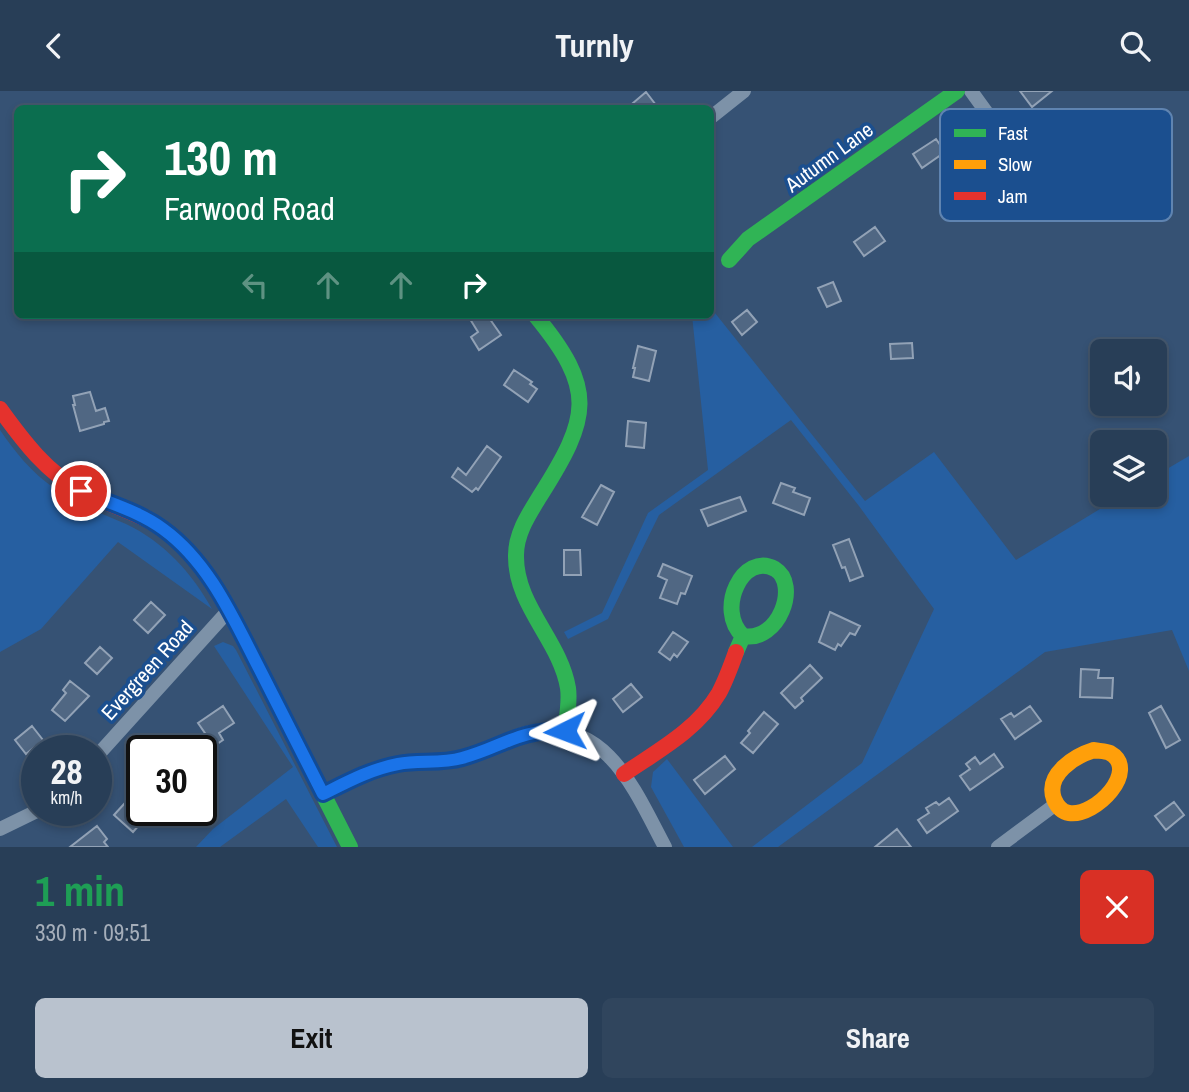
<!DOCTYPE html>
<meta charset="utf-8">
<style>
:root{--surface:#283e57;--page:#30455d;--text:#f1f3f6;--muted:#a5aeba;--line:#44576d;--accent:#b9c2ce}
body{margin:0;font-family:"Archivo Narrow",sans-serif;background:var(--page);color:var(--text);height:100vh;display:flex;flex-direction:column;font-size:26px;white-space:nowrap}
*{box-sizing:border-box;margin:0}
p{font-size:23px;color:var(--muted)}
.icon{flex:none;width:38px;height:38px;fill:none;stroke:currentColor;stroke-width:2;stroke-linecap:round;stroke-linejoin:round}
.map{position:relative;height:756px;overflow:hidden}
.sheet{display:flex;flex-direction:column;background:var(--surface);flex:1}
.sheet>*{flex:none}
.hud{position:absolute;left:14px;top:14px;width:700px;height:214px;border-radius:10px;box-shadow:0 4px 10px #0003,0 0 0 2px var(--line);background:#0b6e4f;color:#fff;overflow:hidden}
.fabs{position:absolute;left:1090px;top:248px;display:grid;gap:14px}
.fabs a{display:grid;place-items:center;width:77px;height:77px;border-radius:10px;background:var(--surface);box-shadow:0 4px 10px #0003,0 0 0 2px var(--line);font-size:35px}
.speed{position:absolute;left:21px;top:644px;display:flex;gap:14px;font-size:35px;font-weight:700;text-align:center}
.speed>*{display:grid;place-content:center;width:91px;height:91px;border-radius:50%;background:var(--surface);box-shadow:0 4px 10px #0003,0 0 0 2px var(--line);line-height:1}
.speed small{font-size:18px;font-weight:400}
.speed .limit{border:4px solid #111;border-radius:10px;background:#fff;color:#111}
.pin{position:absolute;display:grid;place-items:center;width:60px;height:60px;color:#fff;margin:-30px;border:4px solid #fff;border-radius:50%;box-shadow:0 2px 7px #0007}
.me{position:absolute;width:77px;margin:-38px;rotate:267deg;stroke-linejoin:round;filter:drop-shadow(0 0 5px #0008)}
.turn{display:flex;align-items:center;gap:24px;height:147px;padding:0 35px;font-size:32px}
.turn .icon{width:91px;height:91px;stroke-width:2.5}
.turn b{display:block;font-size:49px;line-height:60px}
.lanes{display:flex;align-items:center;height:66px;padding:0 35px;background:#0003;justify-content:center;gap:35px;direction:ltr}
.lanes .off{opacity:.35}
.round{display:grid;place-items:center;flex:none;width:74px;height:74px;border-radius:10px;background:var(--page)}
.head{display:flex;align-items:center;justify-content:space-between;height:119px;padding:0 35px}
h1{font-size:42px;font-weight:800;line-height:52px;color:#1e9e55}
.primary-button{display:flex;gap:14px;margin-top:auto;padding:14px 35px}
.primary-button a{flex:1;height:80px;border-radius:10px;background:var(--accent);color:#111;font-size:28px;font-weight:800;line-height:80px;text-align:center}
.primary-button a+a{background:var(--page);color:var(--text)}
header{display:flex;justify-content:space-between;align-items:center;height:91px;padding:0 35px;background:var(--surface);font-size:32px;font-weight:800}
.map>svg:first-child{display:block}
</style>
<header><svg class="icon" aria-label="back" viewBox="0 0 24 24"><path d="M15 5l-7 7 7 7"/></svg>Turnly<svg class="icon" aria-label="search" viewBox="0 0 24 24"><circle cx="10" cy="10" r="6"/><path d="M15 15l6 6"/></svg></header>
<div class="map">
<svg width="1189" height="756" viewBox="0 0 1189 756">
<rect width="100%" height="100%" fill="#365274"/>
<path fill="#265fa1" d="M711,217l154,193 69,-49 82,108 107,-65h32v-19l34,-20v215l-17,-41 -127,22 -267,195h-26l110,-84 72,-154 -75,-103 -68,-86 -132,95 -51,104 -40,20 -4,-7 38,-19 46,-100 60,-43 -16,-155h18z
M0,339c15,22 32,43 54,58 23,17 47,25 72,36 38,18 66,49 86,85l-94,-67 -77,87 -41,23z
M223,551l10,4 3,4 101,197h-19l-32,-48 -66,48h-24l17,-18 80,-62 -79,-121z
M667,668l66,88h-49l-33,-60 2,-15z"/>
<path fill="#506783" stroke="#92a2b6" stroke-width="2" d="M1020,0h32l-20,16z
M646,1l13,17h-33z
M936,48l9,13 -23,16 -9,-14z
M875,136l10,14 -21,15 -10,-14z
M833,191l8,19 -14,6 -9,-19z
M747,219l10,12 -15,13 -10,-13z
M476,224h11l14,20 -22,15 -8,-13 7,-5 -8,-13z
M912,252l1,15 -22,1 -1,-15z
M638,255l18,5 -7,30 -16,-4 2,-9h-2z
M514,279l18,12 -2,2 7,5 -9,13 -24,-17z
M90,301l6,19 9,-3 4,13 -5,1v2l-24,7 -7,-26h2l-2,-9z
M628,330l18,2 -2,25 -18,-2z
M487,355l14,11 -23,33 -2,-2 -4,4 -20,-15 6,-9 8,7z
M781,392l14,5 -2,4 17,6 -6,17 -31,-12z
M601,394l13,7 -17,33 -15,-8z
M740,406l6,14 -38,15 -7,-16z
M849,448l14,37 -13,5 -5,-14 -3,1 -9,-23z
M564,459h16l1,25h-17z
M663,473l29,12 -7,18 -4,-1 -4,11 -17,-6 7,-18 -9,-4z
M151,511l14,13 -17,18 -14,-13z
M830,521l30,14 -5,9 -5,-2 -9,13 -3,-2 -3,6 -16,-8z
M673,541l15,10 -11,15 -3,-3 -4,6 -11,-8z
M100,556l12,11 -15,16 -12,-11z
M810,574l12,13 -21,20 2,3 -8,7 -14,-15z
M1081,578l18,1 -1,8h15l-1,20 -32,-1z
M70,590l19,15 -24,25 -13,-11 14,-17 -3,-3z
M631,593l11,13 -19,15 -10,-13z
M223,615l11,17 -15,10 4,7 -9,6 -16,-23z
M1030,615l11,15 -26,18 -14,-20 10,-6 3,4z
M1161,615l19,34 -14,8 -17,-35z
M764,621l14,12 -25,29 -12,-10 9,-10 -2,-2z
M32,635l11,14 -17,14 -11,-14z
M994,663l9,13 -33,23 -10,-14 10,-7 -4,-5 9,-7 5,7z
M725,665l10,13 -30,25 -11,-14z
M135,701l7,6v14l-7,7 5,5 -7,8 -19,-17z
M949,707l9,13 -31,22 -9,-13 11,-7 -3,-5 10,-6 3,3z
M1174,711l10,13 -18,15 -11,-14z
M97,735l10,13 -3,3 4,5h-38z
M897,738l14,18h-36z"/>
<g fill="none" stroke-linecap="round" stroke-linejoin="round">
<path stroke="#7d92a8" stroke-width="14" d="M971,0l37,51
M710,27l34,-27
M96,666l133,-147
M323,703c25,-12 51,-27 80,-31 19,-3 39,1 58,-4 24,-7 46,-22 70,-27 76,-15 105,61 134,115
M0,738l39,-19
M998,756l58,-43"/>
<path stroke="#30b455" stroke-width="16" d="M729,169l19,-21 209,-148
M535,224c62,75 55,102 5,181 -11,18 -24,37 -24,59 -1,51 44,85 52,133 2,14 -1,29 -3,43
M246,552l104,204
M736,561l7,-16c36,7 57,-52 32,-67 -32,-18 -60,41 -32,67"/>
<path stroke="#ff9f0a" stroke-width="16" d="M1094,659c4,1 12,1 16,3 30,17 -14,64 -41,60 -7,-1 -12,-7 -15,-14 -9,-25 21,-43 40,-49z"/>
<path stroke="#e5322d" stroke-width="16" d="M0,318c23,32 47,64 83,83 30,15 63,22 90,45 33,28 53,68 73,106
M624,683c35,-24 73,-44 95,-81 7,-13 12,-27 17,-41"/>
</g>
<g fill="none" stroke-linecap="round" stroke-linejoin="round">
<g stroke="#114b97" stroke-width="18">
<path id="route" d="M81,400c27,12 58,20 82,38 47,34 71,91 97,141 21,41 42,83 63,124 24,-12 48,-25 75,-30 21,-4 43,0 64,-6 41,-11 56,-29 103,-27"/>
</g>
<use href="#route" stroke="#1a73e8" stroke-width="12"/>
</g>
<g text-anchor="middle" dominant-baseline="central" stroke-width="7" stroke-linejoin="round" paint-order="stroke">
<g font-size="21" fill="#fff" stroke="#1b4f8f">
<text transform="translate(829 66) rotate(-36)">Autumn Lane</text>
<text transform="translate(147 579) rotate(-48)">Evergreen Road</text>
</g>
</g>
<rect x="940" y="18" width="232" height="112" rx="10" fill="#1b4f8f" stroke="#5f84b1" stroke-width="2"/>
<rect x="954" y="38" width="32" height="8" fill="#30b455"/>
<rect x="954" y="69" width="32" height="9" fill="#ff9f0a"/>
<rect x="954" y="101" width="32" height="8" fill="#e5322d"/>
<g font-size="19" fill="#fff">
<text x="998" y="49">Fast</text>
<text x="998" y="80">Slow</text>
<text x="998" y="112">Jam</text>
</g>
</svg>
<div class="fabs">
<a><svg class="icon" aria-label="sound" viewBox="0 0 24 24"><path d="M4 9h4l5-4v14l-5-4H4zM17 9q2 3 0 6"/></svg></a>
<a><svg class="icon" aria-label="layers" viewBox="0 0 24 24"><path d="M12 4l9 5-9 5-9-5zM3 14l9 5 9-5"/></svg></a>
</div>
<div class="speed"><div>28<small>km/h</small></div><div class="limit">30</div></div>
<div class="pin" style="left:81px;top:400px;background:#d93025"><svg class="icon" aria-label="arrive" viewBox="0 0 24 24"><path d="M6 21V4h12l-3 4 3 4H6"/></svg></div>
<svg class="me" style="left:565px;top:640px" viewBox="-20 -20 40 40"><path d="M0-17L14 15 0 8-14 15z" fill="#1a73e8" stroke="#fff" stroke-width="4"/></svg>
<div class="hud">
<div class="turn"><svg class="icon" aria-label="right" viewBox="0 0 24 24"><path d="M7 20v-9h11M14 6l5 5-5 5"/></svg><div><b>130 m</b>Farwood Road</div></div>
<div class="lanes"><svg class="icon off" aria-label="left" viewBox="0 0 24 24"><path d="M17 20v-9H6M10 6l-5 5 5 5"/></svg><svg class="icon off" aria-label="ahead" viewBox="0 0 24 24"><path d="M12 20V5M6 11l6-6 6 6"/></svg><svg class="icon off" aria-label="ahead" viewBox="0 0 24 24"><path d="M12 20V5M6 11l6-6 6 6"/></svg><svg class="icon" aria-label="right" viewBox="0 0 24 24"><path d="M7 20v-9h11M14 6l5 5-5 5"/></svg></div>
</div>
</div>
<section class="sheet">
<div class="head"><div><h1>1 min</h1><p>330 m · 09:51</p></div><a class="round" style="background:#d93025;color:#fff"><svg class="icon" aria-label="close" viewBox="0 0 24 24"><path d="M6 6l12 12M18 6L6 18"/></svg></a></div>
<div class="primary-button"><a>Exit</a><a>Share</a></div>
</section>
